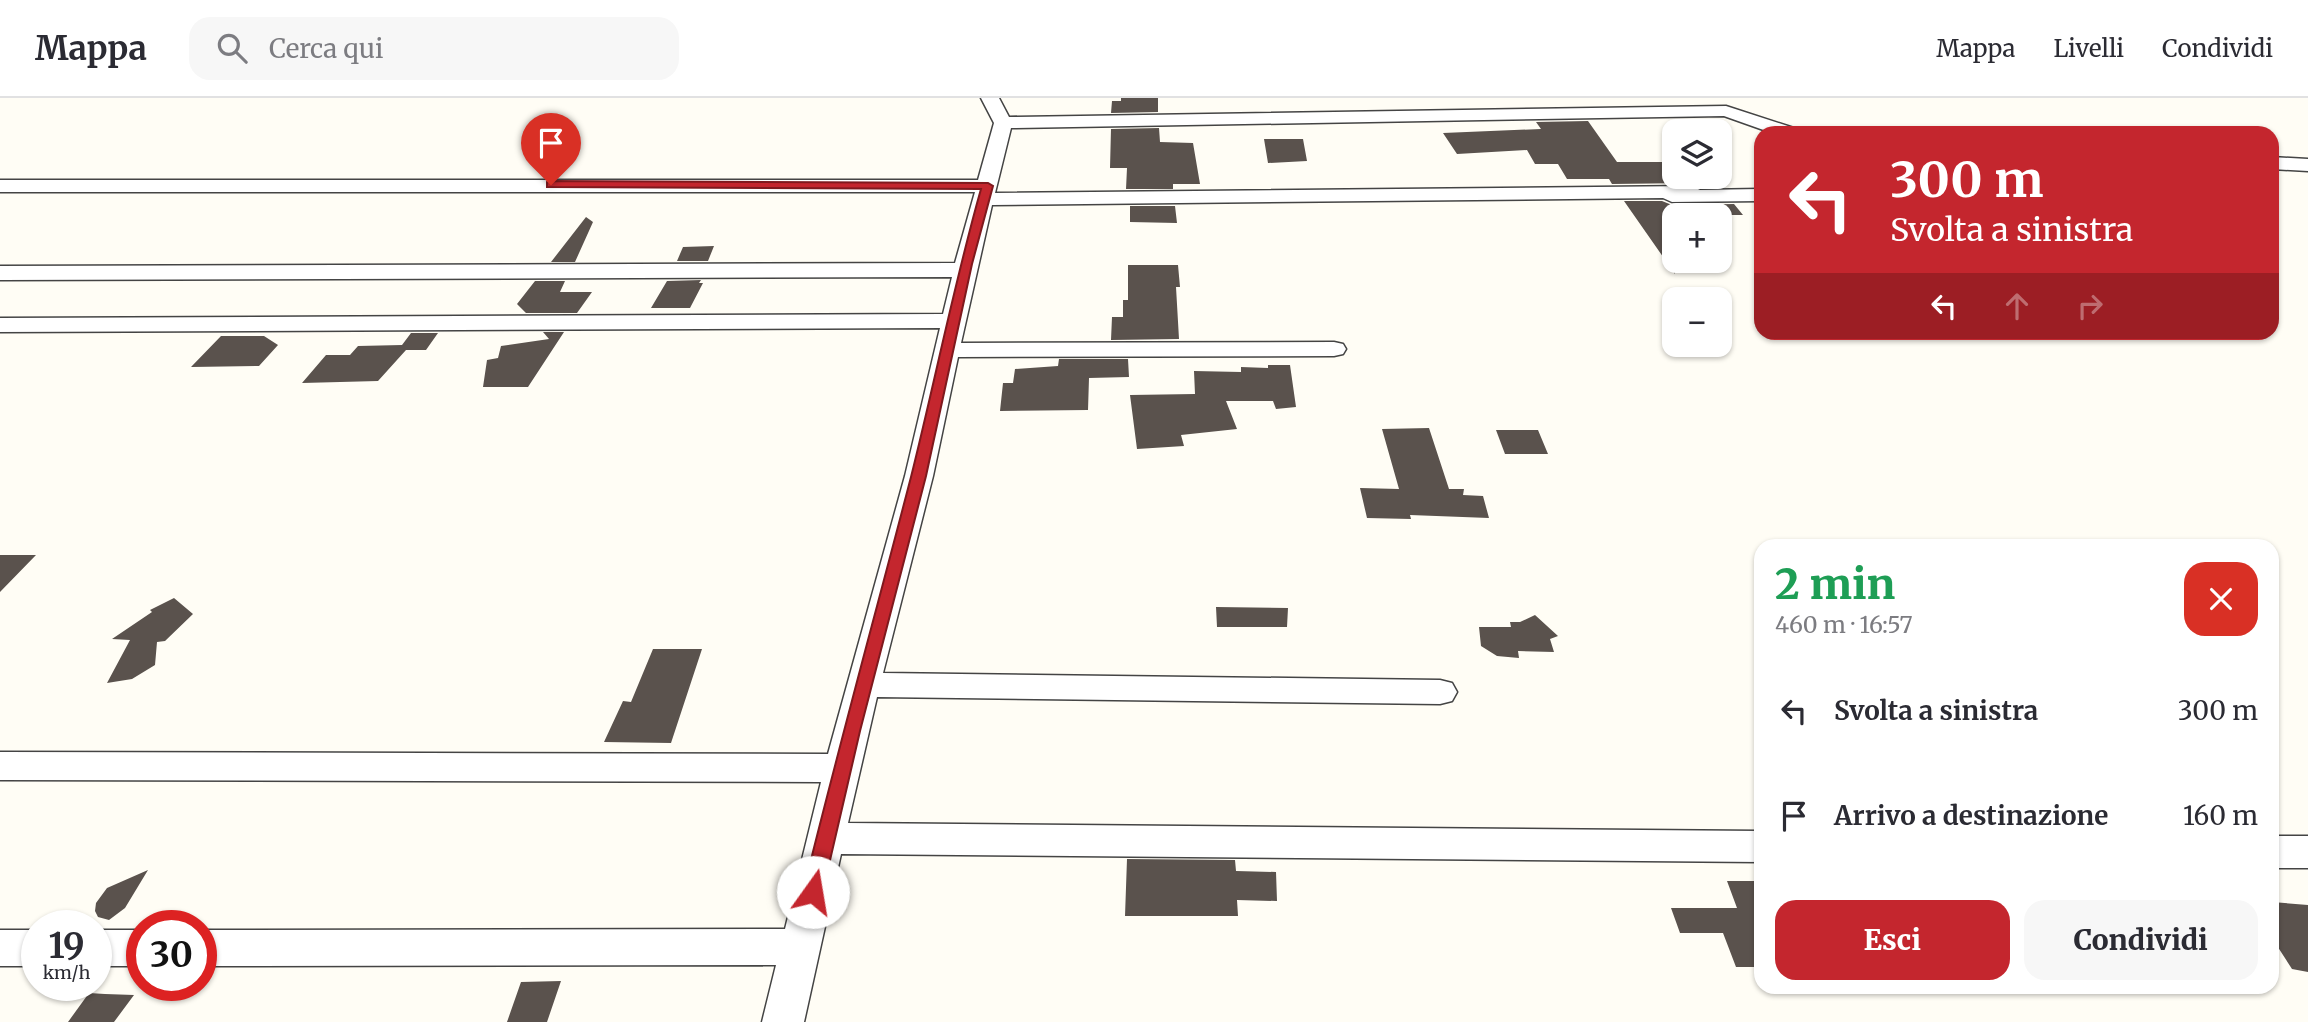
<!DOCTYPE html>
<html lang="it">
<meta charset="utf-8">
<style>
:root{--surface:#fff;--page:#f7f7f7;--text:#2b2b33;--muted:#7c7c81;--line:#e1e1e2;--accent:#c4262e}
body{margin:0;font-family:Merriweather,serif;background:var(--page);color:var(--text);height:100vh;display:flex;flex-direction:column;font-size:26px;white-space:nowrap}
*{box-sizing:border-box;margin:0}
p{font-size:23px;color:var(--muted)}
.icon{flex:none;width:38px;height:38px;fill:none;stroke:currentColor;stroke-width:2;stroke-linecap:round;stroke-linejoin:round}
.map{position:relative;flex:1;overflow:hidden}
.drawer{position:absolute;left:1754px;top:441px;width:525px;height:455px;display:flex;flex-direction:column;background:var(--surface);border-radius:21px;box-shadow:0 2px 5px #0004}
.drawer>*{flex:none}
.guide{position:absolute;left:1754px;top:28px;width:525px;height:214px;border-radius:21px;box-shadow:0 2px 5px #0004;background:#c4262e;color:#fff;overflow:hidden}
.controls{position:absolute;left:1662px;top:21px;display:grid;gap:14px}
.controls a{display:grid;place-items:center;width:70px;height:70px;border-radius:14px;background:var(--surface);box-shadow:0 2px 5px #0004;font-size:35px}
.speed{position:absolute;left:21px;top:812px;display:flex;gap:14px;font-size:35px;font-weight:700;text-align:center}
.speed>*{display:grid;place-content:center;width:91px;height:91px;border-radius:50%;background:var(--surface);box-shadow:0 2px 5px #0004;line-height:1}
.speed small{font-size:18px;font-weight:400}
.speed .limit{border:10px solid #d22;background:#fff;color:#111}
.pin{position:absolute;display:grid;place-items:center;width:60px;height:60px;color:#fff;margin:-72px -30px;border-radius:50% 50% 50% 0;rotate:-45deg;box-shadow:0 0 7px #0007}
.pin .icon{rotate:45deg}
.me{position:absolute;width:77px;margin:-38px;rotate:13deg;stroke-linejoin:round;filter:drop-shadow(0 0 5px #0008)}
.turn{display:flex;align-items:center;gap:24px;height:147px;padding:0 21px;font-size:32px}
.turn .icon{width:91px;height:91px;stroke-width:2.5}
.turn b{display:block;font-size:49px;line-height:60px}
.lanes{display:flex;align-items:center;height:66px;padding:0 21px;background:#0003;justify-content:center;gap:35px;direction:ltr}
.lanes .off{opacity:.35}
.round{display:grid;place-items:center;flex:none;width:74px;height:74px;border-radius:21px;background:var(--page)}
.headline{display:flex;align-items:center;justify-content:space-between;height:119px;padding:0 21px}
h1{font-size:42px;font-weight:800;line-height:52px;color:#1e9e55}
.cta{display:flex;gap:14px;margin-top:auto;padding:14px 21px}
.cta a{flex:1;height:80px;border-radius:21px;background:var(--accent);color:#fff;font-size:28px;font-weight:800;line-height:80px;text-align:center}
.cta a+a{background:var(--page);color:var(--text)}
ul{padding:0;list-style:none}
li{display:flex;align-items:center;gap:21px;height:105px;padding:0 21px}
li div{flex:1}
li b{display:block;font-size:26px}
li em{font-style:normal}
header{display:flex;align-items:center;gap:42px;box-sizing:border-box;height:98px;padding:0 35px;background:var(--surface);border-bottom:2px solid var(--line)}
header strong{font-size:33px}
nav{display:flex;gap:38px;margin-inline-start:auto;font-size:24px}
.search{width:490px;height:63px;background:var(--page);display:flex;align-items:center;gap:18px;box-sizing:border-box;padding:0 24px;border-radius:21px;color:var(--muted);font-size:26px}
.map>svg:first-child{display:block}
</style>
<header>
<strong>Mappa</strong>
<div class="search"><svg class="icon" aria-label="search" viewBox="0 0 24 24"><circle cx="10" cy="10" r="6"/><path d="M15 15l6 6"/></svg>Cerca qui</div>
<nav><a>Mappa</a><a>Livelli</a><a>Condividi</a></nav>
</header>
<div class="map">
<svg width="2308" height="924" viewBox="0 0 2308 924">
<rect width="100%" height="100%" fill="#fffdf5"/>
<path fill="#5a524d" d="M1121,0h37v14l-47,1 1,-12h9z
M1588,23l29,41h58v15h39l8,10h-21l-9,-4 -80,1 -3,-5h-42l-9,-15h-23l-8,-14 -70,4 -14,-21 98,-4 -5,-7z
M1159,30l1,14 33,1 7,41h-27v5h-47l1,-21h-17l1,-39z
M1264,41h39l4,22 -39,2z
M1624,103h38l10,4 62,-1 9,11h-68v59z
M1130,108h45l2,17 -47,-1z
M586,119l7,5 -18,40h-24z
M714,148l-6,15h-31l6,-14z
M1128,167h50l2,22h-4l3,52 -68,1 1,-23h11v-17h5z
M701,182l-2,3h4l-13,25h-39l16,-27z
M535,183h30l-5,11h32l-15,21h-51l-9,-9z
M543,234h21l-36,55h-45l4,-27 11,-2 3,-12 48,-7z
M411,235h27l-12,17h-20l-28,31 -76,2 24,-28h24l8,-9 44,-1z
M221,238h43l14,9 -19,21 -68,1z
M1059,261h69l1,18 -40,1 -1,32 -88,1 3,-28h10l2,-14 43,-3z
M1268,267h22l6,42 -20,2 -3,-8h-47l11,28 -56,6 3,11 -47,3 -7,-54 65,-1 -1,-23 47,1v-5l27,1z
M1429,330l20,61h15l-1,6 20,1 6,22 -79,-3 1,4 -44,-1 -7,-30 39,1 -17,-60z
M1496,332h42l10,24h-43z
M0,457h36l-36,37z
M174,500l19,16 -28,27 -8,1 -2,23 -23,14 -25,4 23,-43 -18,-1 40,-27 -2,-2z
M1216,509l72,1 -1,19h-70z
M1535,517l23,21 -8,3 4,13 -36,-1 1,7 -22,-2 -16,-10 -2,-19h32l-1,-5h10z
M653,551h49l-31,94 -67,-1 19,-41 8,1z
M1127,761l108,1 1,11 40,1 1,29 -40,-1 1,16h-113z
M148,772l-23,38 -16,12 -11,-3 -3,-6 1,-8 11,-15z
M1727,783h33v86h-24l-13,-34h-43l-9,-25h66z
M2272,804l36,3v67l-16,-3 -20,-31z
M561,883l-14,41h-40l14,-40z
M89,895l16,1 29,1 -20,27h-46z"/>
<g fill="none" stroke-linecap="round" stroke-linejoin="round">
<g stroke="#444" stroke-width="3">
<path id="minor" d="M981,0h18l10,19 717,-11 71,23 2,4h-27l-48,-17 -713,12 -16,65 697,-7 8,4 60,-1v12l-88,1 -9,-4 -671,7 -31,138 373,-1 9,2 3,5 -3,5 -9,2 -376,1 -25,119 -50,197 557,7 12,3 5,9 -5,9 -12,3 -563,-7 -29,126 912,8v31l-919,-8 -37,168h-42l14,-57 -575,1v-36l584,-1 36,-147 -821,-2v-28l828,2 77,-278 35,-148 -940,4v-14l943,-4 9,-37 -952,3v-14l955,-3 20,-71h-975v-12h978l16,-57z
M2272,59l36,2v12l-36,-2z
M2272,738h36v32h-36z
M0,832h37v36h-37z
M96,832h46v36h-46z"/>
</g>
<use href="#minor" fill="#fff" fill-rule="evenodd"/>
</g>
<path fill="#c4262e" stroke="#7f191e" stroke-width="2" d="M551,83l437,2 5,3 -21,78 -46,212 -66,255 -39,168 -8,2 -7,-2 -3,-7c34,-139 72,-276 108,-415 24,-96 43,-193 70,-288l-434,-2v-5z"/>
</svg>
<div class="controls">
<a><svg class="icon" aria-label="layers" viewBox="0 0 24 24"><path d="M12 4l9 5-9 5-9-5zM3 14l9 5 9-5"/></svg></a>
<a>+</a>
<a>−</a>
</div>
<div class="speed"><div>19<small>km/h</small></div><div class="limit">30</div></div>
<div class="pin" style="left:551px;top:87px;background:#d93025"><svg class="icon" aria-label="arrive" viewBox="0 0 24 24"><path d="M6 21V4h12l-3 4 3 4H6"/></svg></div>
<svg class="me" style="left:813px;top:794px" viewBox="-20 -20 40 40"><circle r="19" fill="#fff"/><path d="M0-13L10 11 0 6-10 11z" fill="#c4262e"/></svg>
<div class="guide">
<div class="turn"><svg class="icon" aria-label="left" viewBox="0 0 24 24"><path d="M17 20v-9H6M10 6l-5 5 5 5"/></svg><div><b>300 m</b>Svolta a sinistra</div></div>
<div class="lanes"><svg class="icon" aria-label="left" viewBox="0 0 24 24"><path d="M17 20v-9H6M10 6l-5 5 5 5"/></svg><svg class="icon off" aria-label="ahead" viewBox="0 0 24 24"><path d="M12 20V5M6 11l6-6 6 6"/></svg><svg class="icon off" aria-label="right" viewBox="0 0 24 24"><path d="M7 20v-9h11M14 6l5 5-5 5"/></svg></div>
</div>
<section class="drawer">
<div class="headline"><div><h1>2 min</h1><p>460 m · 16:57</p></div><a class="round" style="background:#d93025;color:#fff"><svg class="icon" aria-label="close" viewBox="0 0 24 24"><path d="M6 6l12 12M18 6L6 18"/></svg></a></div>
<ul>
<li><svg class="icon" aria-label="left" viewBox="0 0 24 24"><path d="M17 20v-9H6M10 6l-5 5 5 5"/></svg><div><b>Svolta a sinistra</b></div><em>300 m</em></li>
<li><svg class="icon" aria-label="arrive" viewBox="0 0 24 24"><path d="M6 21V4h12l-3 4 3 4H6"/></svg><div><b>Arrivo a destinazione</b></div><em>160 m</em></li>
</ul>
<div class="cta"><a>Esci</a><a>Condividi</a></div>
</section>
</div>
